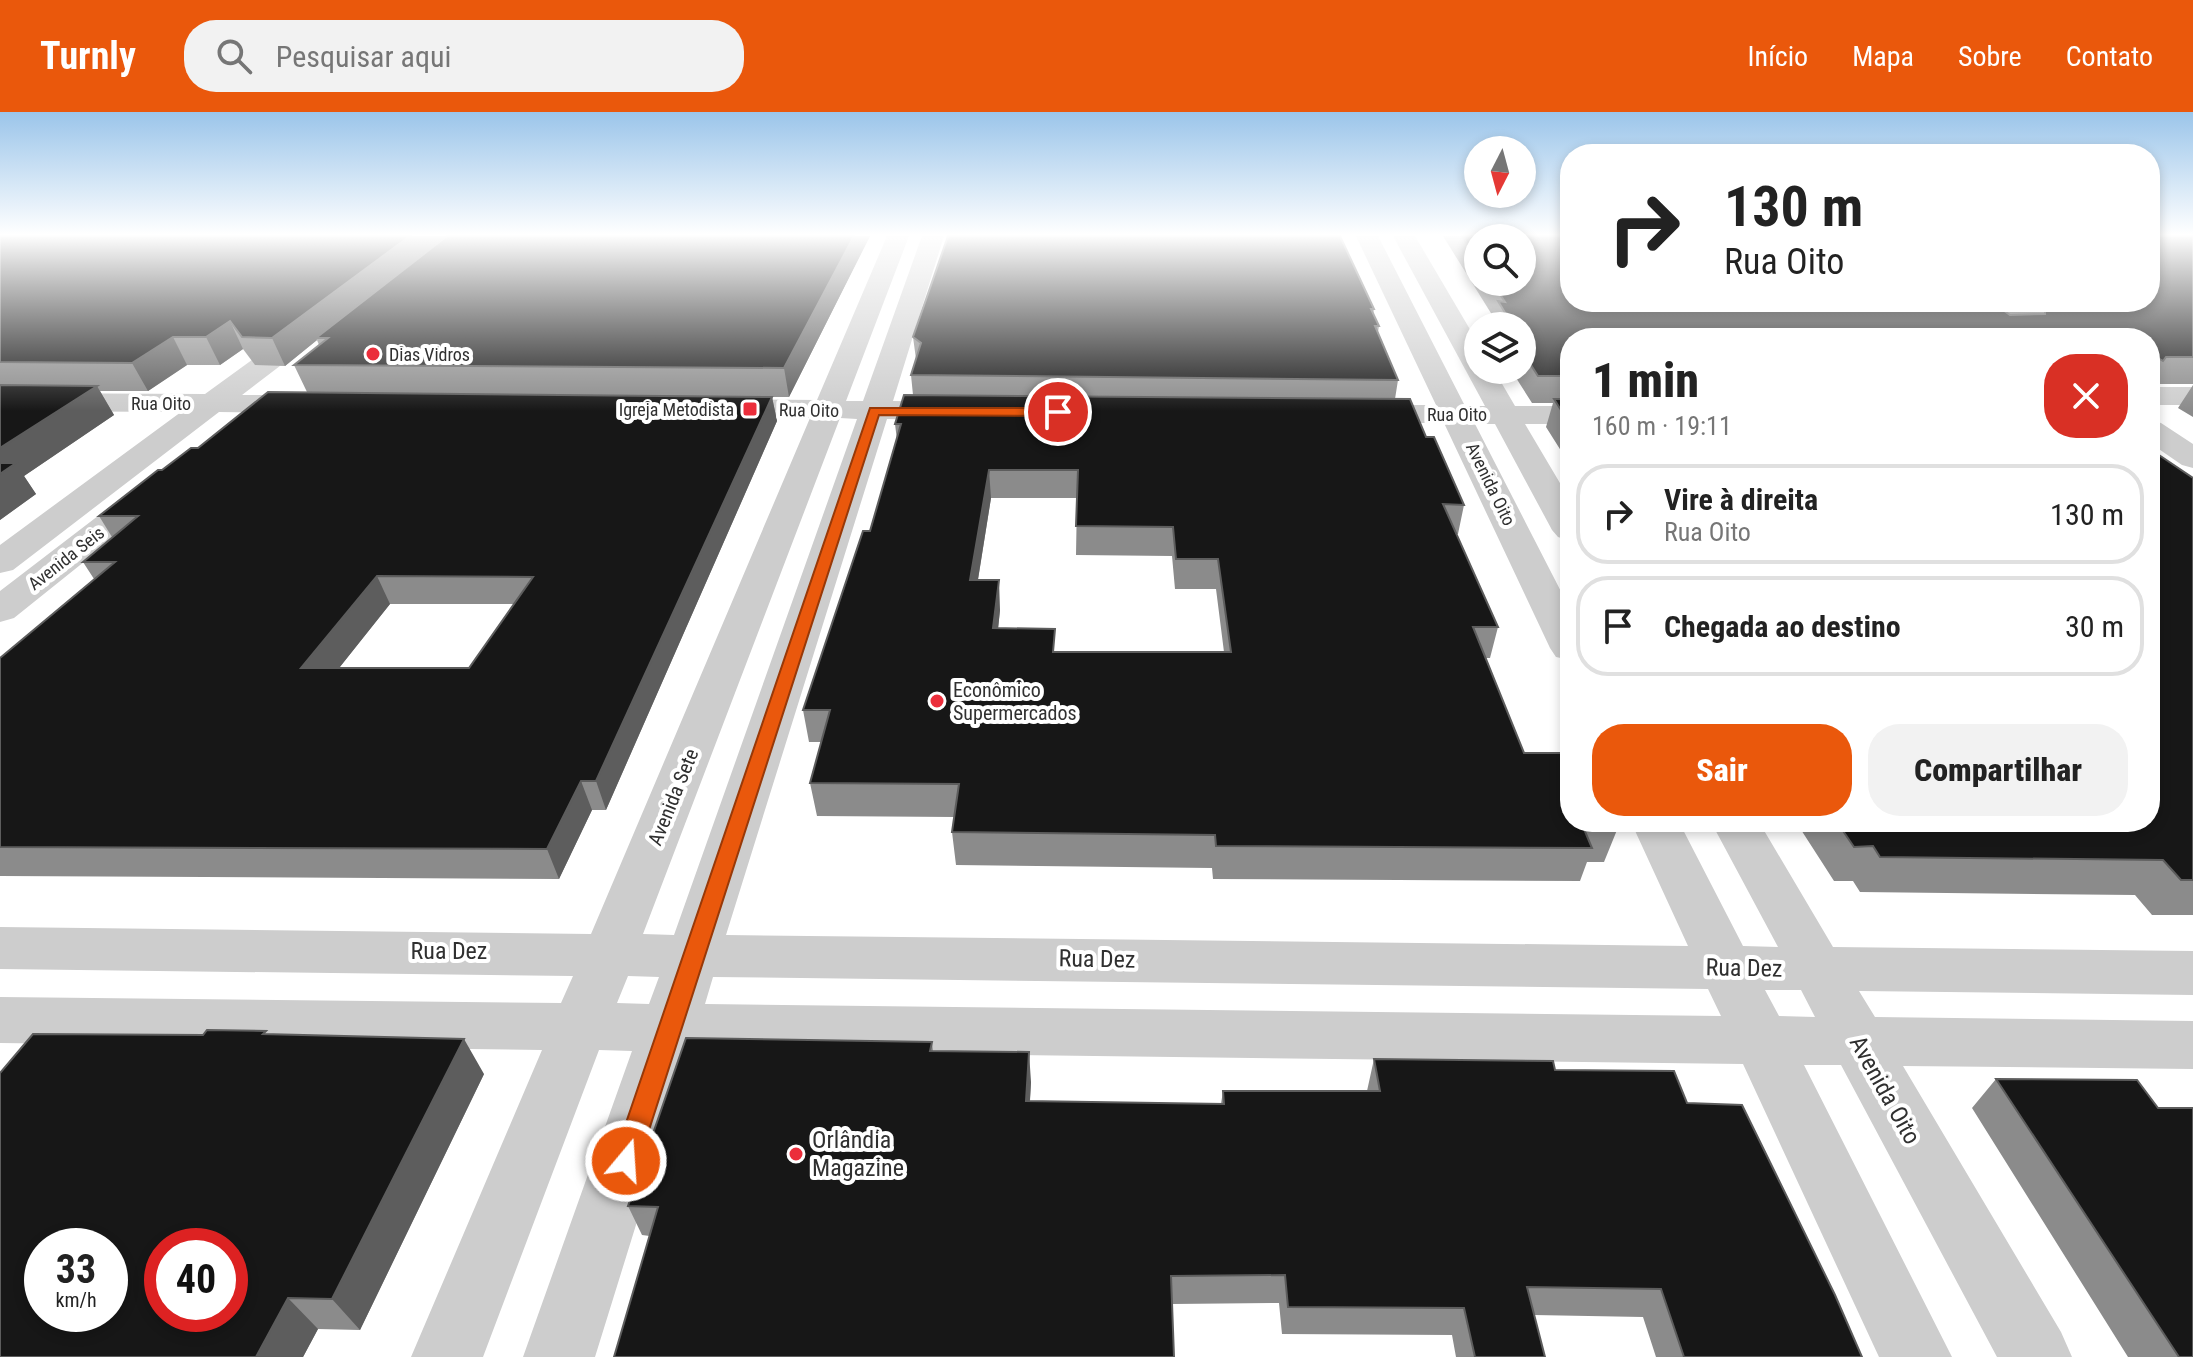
<!DOCTYPE html>
<html lang="pt">
<meta charset="utf-8">
<style>
:root{--surface:#fff;--page:#f2f2f2;--text:#222;--muted:#767676;--line:#e0e0e0;--accent:#ea580c}
body{margin:0;font-family:"Roboto Condensed",sans-serif;background:var(--page);color:var(--text);height:100vh;display:flex;flex-direction:column;font-size:30px;white-space:nowrap}
*{box-sizing:border-box;margin:0}
p{font-size:26px;color:var(--muted)}
.icon{flex:none;width:44px;height:44px;fill:none;stroke:currentColor;stroke-width:2;stroke-linecap:round;stroke-linejoin:round}
.map{position:relative;flex:1;overflow:hidden}
.sheet{position:absolute;left:1560px;top:216px;width:600px;height:504px;display:flex;flex-direction:column;background:var(--surface);border-radius:32px;box-shadow:0 4px 12px #0003}
.sheet>*{flex:none}
.guide{position:absolute;left:1560px;top:32px;width:600px;height:168px;border-radius:32px;box-shadow:0 4px 12px #0003;background:#fff;color:var(--text);overflow:hidden}
.needle{width:52px;rotate:186deg}
.buttons{position:absolute;left:1464px;top:24px;display:grid;gap:16px}
.buttons a{display:grid;place-items:center;width:72px;height:72px;border-radius:50%;background:var(--surface);box-shadow:0 4px 12px #0003;font-size:40px}
.speed{position:absolute;left:24px;top:1116px;display:flex;gap:16px;font-size:40px;font-weight:700;text-align:center}
.speed>*{display:grid;place-content:center;width:104px;height:104px;border-radius:50%;background:var(--surface);box-shadow:0 4px 12px #0003;line-height:1}
.speed small{font-size:20px;font-weight:400}
.speed .limit{border:12px solid #d22;background:#fff;color:#111}
.pin{position:absolute;display:grid;place-items:center;width:68px;height:68px;color:#fff;margin:-34px;border:4px solid #fff;border-radius:50%;box-shadow:0 2px 8px #0007}
.me{position:absolute;width:88px;margin:-44px;rotate:18deg;stroke-linejoin:round;filter:drop-shadow(0 0 6px #0008)}
.turn{display:flex;align-items:center;gap:28px;height:168px;padding:0 32px;font-size:36px}
.turn .icon{width:104px;height:104px;stroke-width:2.5}
.turn b{display:block;font-size:56px;line-height:68px}
.round{display:grid;place-items:center;flex:none;width:84px;height:84px;border-radius:32px;background:var(--page)}
.headline{display:flex;align-items:center;justify-content:space-between;height:136px;padding:0 32px}
h1{font-size:48px;font-weight:800;line-height:60px}
.button{display:flex;gap:16px;margin-top:auto;padding:16px 32px}
.button a{flex:1;height:92px;border-radius:32px;background:var(--accent);color:#fff;font-size:32px;font-weight:800;line-height:92px;text-align:center}
.button a+a{background:var(--page);color:var(--text)}
ul{padding:0;list-style:none}
li{display:flex;align-items:center;gap:24px;height:100px;margin:0 16px 12px;padding:0 16px;border:4px solid var(--line);border-radius:32px}
li div{flex:1}
li b{display:block;font-size:30px}
li em{font-style:normal}
header{display:flex;align-items:center;gap:48px;box-sizing:border-box;height:112px;padding:0 40px;background:var(--accent);color:#fff}
header strong{font-size:38px}
nav{display:flex;gap:44px;margin-inline-start:auto;font-size:28px}
.search{width:560px;height:72px;background:var(--page);display:flex;align-items:center;gap:20px;box-sizing:border-box;padding:0 28px;border-radius:32px;color:var(--muted);font-size:30px}
.map>svg:first-child{display:block}
</style>
<header>
<strong>Turnly</strong>
<div class="search"><svg class="icon" aria-label="search" viewBox="0 0 24 24"><circle cx="10" cy="10" r="6"/><path d="M15 15l6 6"/></svg>Pesquisar aqui</div>
<nav><a>Início</a><a>Mapa</a><a>Sobre</a><a>Contato</a></nav>
</header>
<div class="map">
<svg width="2193" height="1245" viewBox="0 0 2193 1245">
<rect width="100%" height="100%" fill="#fff"/>
<g fill="none" stroke-linecap="round" stroke-linejoin="round">
<path fill="#cdcdcd" fill-rule="evenodd" d="M887,124h22l-63,165h17l59,-165h22l-51,165 67,1 11,3 4,6 -4,6 -11,3 -73,-1 -161,516 962,11 -57,-124h48l64,124 35,1 -67,-125h48l74,125 360,4v44l-334,-4 16,26 318,4v48l-290,-3 158,266 11,25h-75l-156,-292h-37l148,292h-73l-136,-293 -1053,-13 -95,306h-72l109,-306 -33,-1 -116,307h-72l131,-307 -542,-7v-46l561,6 12,-27 -573,-7v-42l591,7 219,-516 -94,-1 -10,-3 -5,-6 5,-6 10,-3 101,1zM840,306l17,1 -183,516 -31,-1zM628,864l31,1 -10,27 -32,-1zM713,865l995,12 13,27 -1016,-12zM1765,878h36l14,27 -36,-1z
M1356,124h22l87,170h20l-92,-170h22l63,107v27h16l21,36h55v18h-45l45,76v41l-12,-4 -6,-7 -57,-106h-20l95,185v51l-14,-3 -6,-9 -106,-225h-88l-11,-3 -4,-6 4,-6 11,-3h80z
M309,211l9,2 4,6 -4,6 -76,58h74l10,3 5,6 -5,6 -10,3 -97,-1 -206,158 -13,3v-28l181,-133 -181,-1v-18l205,1 95,-69z
M2150,275h43v18h-43z
M2150,308l11,3 32,21v24l-11,-3 -32,-22z
M153,368l12,3 5,7 -5,7 -151,121 -14,4v-31l141,-108z"/>
</g>
<path fill="#8b8b8b" fill-rule="evenodd" d="M0,124h870l-81,161h-17l5,24 -171,389h-14l-33,69 -559,-3v-218l94,-79 -11,-17 29,-25 -13,-21 63,-46 36,-22 109,-56 -13,-27 25,-20 -2,-5 -32,26 -30,-1 -12,-16 -23,16h-33l-39,26h-48l14,24 -90,61 12,18 -36,26zM390,492h124l-45,64h-130z
M1443,124h127v66h580l43,-66v148h-43v-46h-580v127l-24,-38 7,-24h-21l-21,-33h11v-44h-30l2,-8zM1478,126l44,44h-44z
M1374,197l-1,6 6,11 -1,6 20,48 -3,19 31,38 38,68 -6,29h-2l42,93 -8,31h-4l38,95 93,77 -13,32h-17l-7,19 -367,-2 -1,-11 -256,-3 -4,-33 2,-15 -137,-1 -7,-33 11,-41h-12l-6,-32 67,-179 27,-91 -2,-16 18,-29 -2,-20 5,-16 -3,-22zM991,386h86l-1,57 96,1 3,33h41l8,63h-169l-57,-24 2,-18 -22,-30z
M2193,273v32l-15,-9z
M2193,366v437h-41l-17,-20 -275,-3 -7,-11h-19l-38,-59h354z
M203,923h66l215,39 -124,256 -42,-1 -15,28h-303z
M932,930l1,9 98,31 -1,19 191,3 2,-13h144l7,-32 181,11 132,33 175,254h-206l-13,-40 -109,-2 11,42h-89l-4,-22 -170,-1 -3,-31 -107,1 -530,-69 -14,-29z
M1996,967l197,278h-65l-156,-249z"/>
<path fill="#5d5d5d" d="M410,124h40l-134,102 1,2 -32,26 -13,-28z
M854,124h16l-81,161 -5,-29z
M230,209l13,28 -23,16 -14,-28z
M173,225l14,28 -39,26 -16,-28z
M97,274l17,29 -90,61 12,18 -36,26v-72z
M772,285l5,24 -171,389 -10,-29z
M989,358l2,28 -18,112 -3,-30z
M377,464l13,28 -74,93 -15,-29z
M999,468l1,30 -5,49 -2,-31z
M581,669l11,29 -33,69 -12,-30z
M464,927l20,35 -124,256 -28,-31z
M1029,940l2,30 -3,49 -2,-30z
M288,1186l30,31 -15,28h-47z"/>
<path fill="#171717" stroke="#5d5d5d" stroke-width="2" fill-rule="evenodd" d="M0,124h410l-138,102 -30,-1 -12,-16 -24,16h-33l-41,26 -132,-1z
M447,124h407l-70,132 -490,-3 34,-27h-12z
M948,124h392l34,73h-3l8,17h-4l23,54 -487,-5 10,-32 -8,-6z
M1462,124h108v66h422l18,13 35,-1v-4l-12,-8h117v-66h43v121h-27l-3,4 -10,-6h-3v-17h-580v38h-32l-16,-25v-25h-9l-15,-25 7,1 -13,-20h30v-44h-44v22z
M0,273l97,1 -97,62z
M268,280l504,5 -176,384h-15l-34,68 -547,-2v-189l115,-96h-32l55,-46h-39l59,-46h4l29,-22h7zM377,464l156,1 -64,91h-168z
M904,283l506,4 16,38h8l30,68 -21,-1 55,123h-25l51,126h46v69h43l4,8 -33,-1 8,19 -376,-2 -1,-11 -263,-3 7,-48 -149,-1 20,-73h-27l60,-179h7l31,-107h-6zM989,358h89l-2,56 97,1 3,32h42l13,93h-178l2,-23 -62,-1 6,-48h-29z
M1554,287h16v25z
M2150,337l43,29v402h-12l-18,-20 -283,-3 -7,-11 -19,1 -17,-25h313z
M0,351h16l-16,11z
M207,918l59,1 -3,3 201,5 -132,260 -44,-1 -32,59h-256v-284l33,-39 170,1zM42,1134h68v68h-68zM162,1134h68v68h-68z
M686,926l246,4 -2,9 99,1 -3,49 198,3 -1,-13h157l-6,-32 179,2 2,9 119,1 13,32 55,2 93,190 27,62h-178l-23,-68 -134,-2 18,70h-70l-11,-49 -176,-1 -3,-32 -114,1 3,81h-560l44,-150 -30,-1z
M1996,967l141,1 21,28h35v249h-14z"/>
<linearGradient id="sky" x2="0" y2="1"><stop stop-color="#9bc5ea"/><stop offset="0.41" stop-color="#fff"/><stop offset="1" stop-color="#fff" stop-opacity="0"/></linearGradient>
<rect width="2193" height="299" fill="url(#sky)"/>
<path fill="#ea580c" stroke="#983908" stroke-width="2" d="M870,296h188l6,4 -6,4 -179,-1 -240,746 -4,8 -9,3 -9,-3 -4,-8z"/>
<g fill="#eb2e3b" stroke="#fff" stroke-width="3">
<circle cx="373" cy="242" r="8"/>
<rect x="742" y="289" width="16" height="16" rx="4"/>
<circle cx="937" cy="589" r="8"/>
<circle cx="796" cy="1042" r="8"/>
</g>
<g text-anchor="middle" dominant-baseline="central" stroke-width="8" stroke-linejoin="round" paint-order="stroke">
<g font-size="18" fill="#303030" stroke="#fff" text-anchor="start">
<text x="389" y="242">Dias Vidros</text>
<text x="734" y="297" text-anchor="end">Igreja Metodista</text>
</g>
<g font-size="18" fill="#303030" stroke="#fff">
<text x="161" y="291">Rua Oito</text>
<text transform="translate(809 298) rotate(1)">Rua Oito</text>
<text x="1457" y="302">Rua Oito</text>
<text transform="translate(1491 372) rotate(64)">Avenida Oito</text>
<text transform="translate(66 446) rotate(-38)">Avenida Seis</text>
</g>
<g font-size="20" fill="#303030" stroke="#fff" text-anchor="start">
<text x="953" y="578">Econômico<tspan x="953" dy="23">Supermercados</tspan></text>
</g>
<g font-size="20" fill="#303030" stroke="#fff">
<text transform="translate(673 685) rotate(-68)">Avenida Sete</text>
</g>
<g font-size="24" fill="#303030" stroke="#fff">
<text x="449" y="839">Rua Dez</text>
<text transform="translate(1097 847) rotate(1)">Rua Dez</text>
<text transform="translate(1744 856) rotate(1)">Rua Dez</text>
<text transform="translate(1885 978) rotate(61)">Avenida Oito</text>
</g>
<g font-size="24" fill="#303030" stroke="#fff" text-anchor="start">
<text x="812" y="1028">Orlândia<tspan x="812" dy="28">Magazine</tspan></text>
</g>
</g>
</svg>
<div class="buttons">
<a><svg class="needle" viewBox="-14 -14 28 28"><path d="M0-13l5 13h-10z" fill="#e53935"/><path d="M0 13l5-13h-10z" fill="#767676"/></svg></a>
<a><svg class="icon" aria-label="search" viewBox="0 0 24 24"><circle cx="10" cy="10" r="6"/><path d="M15 15l6 6"/></svg></a>
<a><svg class="icon" aria-label="layers" viewBox="0 0 24 24"><path d="M12 4l9 5-9 5-9-5zM3 14l9 5 9-5"/></svg></a>
</div>
<div class="speed"><div>33<small>km/h</small></div><div class="limit">40</div></div>
<div class="pin" style="left:1058px;top:300px;background:#d93025"><svg class="icon" aria-label="arrive" viewBox="0 0 24 24"><path d="M6 21V4h12l-3 4 3 4H6"/></svg></div>
<svg class="me" style="left:626px;top:1049px" viewBox="-20 -20 40 40"><circle r="17" fill="#ea580c" stroke="#fff" stroke-width="3"/><path d="M0-11L8 9 0 5-8 9z" fill="#fff"/></svg>
<div class="guide">
<div class="turn"><svg class="icon" aria-label="right" viewBox="0 0 24 24"><path d="M7 20v-9h11M14 6l5 5-5 5"/></svg><div><b>130 m</b>Rua Oito</div></div>
</div>
<section class="sheet">
<div class="headline"><div><h1>1 min</h1><p>160 m · 19:11</p></div><a class="round" style="background:#d93025;color:#fff"><svg class="icon" aria-label="close" viewBox="0 0 24 24"><path d="M6 6l12 12M18 6L6 18"/></svg></a></div>
<ul>
<li><svg class="icon" aria-label="right" viewBox="0 0 24 24"><path d="M7 20v-9h11M14 6l5 5-5 5"/></svg><div><b>Vire à direita</b><p>Rua Oito</p></div><em>130 m</em></li>
<li><svg class="icon" aria-label="arrive" viewBox="0 0 24 24"><path d="M6 21V4h12l-3 4 3 4H6"/></svg><div><b>Chegada ao destino</b></div><em>30 m</em></li>
</ul>
<div class="button"><a>Sair</a><a>Compartilhar</a></div>
</section>
</div>
